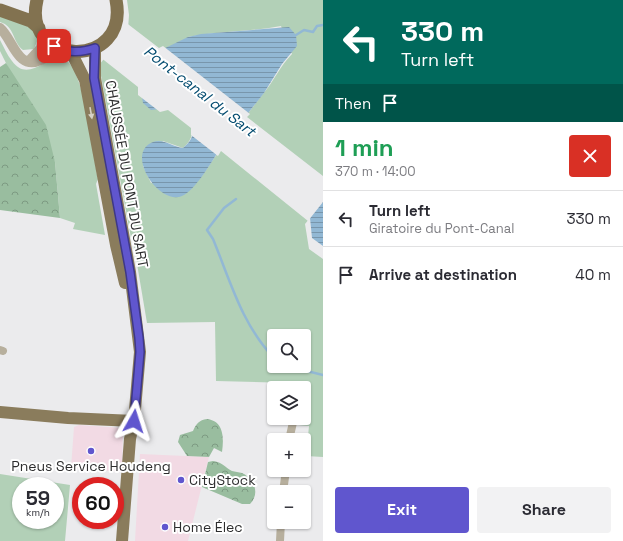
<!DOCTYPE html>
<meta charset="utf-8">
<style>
:root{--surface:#fff;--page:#f2f2f3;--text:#2b2b33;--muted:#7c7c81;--line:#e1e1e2;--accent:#6056ce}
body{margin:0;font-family:"Space Grotesk",sans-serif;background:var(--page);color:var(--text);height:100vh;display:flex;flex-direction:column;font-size:15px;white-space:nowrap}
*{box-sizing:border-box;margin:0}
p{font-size:13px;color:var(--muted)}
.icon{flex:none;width:22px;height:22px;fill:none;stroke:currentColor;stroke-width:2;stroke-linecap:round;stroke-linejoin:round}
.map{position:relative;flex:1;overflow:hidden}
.drawer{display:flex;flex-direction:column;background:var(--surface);width:300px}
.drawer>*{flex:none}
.guide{background:#00695c;color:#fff;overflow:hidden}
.tools{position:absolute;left:267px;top:329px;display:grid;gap:8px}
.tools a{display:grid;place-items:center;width:44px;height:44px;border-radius:4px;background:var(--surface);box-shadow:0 1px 3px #0004;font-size:20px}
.speed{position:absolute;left:12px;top:477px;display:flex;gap:8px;font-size:20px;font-weight:700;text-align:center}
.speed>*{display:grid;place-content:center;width:52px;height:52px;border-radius:50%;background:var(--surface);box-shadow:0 1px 3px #0004;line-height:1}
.speed small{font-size:10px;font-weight:400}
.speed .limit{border:6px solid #d22;background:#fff;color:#111}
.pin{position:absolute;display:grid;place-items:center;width:34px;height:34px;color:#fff;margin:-17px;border-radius:8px;box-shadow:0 2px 6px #0006}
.me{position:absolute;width:44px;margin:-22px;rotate:6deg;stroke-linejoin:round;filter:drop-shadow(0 0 3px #0008)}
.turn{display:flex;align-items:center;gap:14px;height:84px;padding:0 12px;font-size:18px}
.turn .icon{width:52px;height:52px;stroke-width:2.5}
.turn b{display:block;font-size:28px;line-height:34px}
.then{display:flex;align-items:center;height:38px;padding:0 12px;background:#0003;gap:8px;font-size:15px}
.round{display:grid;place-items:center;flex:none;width:42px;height:42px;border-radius:4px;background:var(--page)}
.headline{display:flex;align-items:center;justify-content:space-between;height:68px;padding:0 12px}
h1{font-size:24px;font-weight:700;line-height:30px;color:#1e9e55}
.action{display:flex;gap:8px;margin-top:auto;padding:8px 12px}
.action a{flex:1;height:46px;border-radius:4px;background:var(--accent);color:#fff;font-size:16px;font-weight:700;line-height:46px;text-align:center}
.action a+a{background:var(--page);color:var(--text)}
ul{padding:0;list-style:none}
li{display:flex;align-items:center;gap:12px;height:56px;padding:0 12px;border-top:1px solid var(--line)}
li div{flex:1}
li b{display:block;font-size:15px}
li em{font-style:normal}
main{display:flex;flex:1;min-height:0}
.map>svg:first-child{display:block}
</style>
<main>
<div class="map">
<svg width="323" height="541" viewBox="0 0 323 541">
<defs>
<pattern id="forest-crowns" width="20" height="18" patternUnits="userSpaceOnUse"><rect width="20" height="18" fill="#99bd9f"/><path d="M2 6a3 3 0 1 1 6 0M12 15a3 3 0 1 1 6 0" fill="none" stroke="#7d9a82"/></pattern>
<pattern id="water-rules" width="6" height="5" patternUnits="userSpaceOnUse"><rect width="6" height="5" fill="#92b8d4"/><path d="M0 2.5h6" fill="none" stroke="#7896ac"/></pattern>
</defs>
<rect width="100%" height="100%" fill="#ebebed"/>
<path fill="#f2dae4" d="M79,425l44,3 -1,44 -51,-4 3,-41z
M140,454l69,3 -21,84h-53z"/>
<path fill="#b2d0b7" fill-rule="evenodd" d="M127,0h196v202l-18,22 4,25 14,10v198l-17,-1 3,-30 -21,-2v-6h16v-30h-15v-5l-73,-2 -1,-59 -68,1 -13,-77 -3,-8 -32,-173 29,-36 1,-14zM281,26l11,28c-12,12 -18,27 -29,40 -21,27 -42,53 -61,82l-51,7 -8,-17 20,-25 20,7c11,-9 10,-18 9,-31l-13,-11 9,-69c31,-6 62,-5 93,-11zM274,336h30v30h-30z
M0,15c14,5 32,8 38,24l-4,10 -11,1c-11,-8 -8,-24 -23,-28z
M0,40c4,7 7,15 12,21 18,25 38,-13 55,0 18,14 26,93 31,118l-2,5 9,51 -32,-6 2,-6 -15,-5 -5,-56 -55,-111z
M0,474l70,11 -5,56h-65zM21,486h34v34h-34z"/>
<path fill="url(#forest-crowns)" d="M6,63l40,62 9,37 5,56 -60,-8v-143z
M207,419c17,2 17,19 15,33l-8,-4 -5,9 -22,-1 -9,-14 2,-7 13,-4c3,-7 6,-11 14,-12z
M213,461c11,2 11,6 19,10 3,1 7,1 10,2 13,6 18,21 8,31h-8l-40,-17 6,-25z"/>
<path fill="url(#water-rules)" d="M105,8l54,43 29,-14 13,-3 88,-7 7,8 1,11 -15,18 -18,29 -19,24 78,62v67l-11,-8 -2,-20 -90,-69c-8,12 -25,42 -38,47 -23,10 -58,-43 -29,-54 10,-4 20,5 30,6 7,-6 11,-12 10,-21l-25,-19 -17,2 -8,-7 -3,-17z"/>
<path fill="#ebebed" d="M28,0h76l3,8 52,40 4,-2 87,68 -3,3 76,59v26l-15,19 -87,-70 -3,5 -27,-21v-7l-23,-18 -8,2 -22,-17v-8l-57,-45 -11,-1 -17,-13 -4,-10z"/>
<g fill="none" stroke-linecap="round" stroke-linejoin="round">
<path stroke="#92b8d4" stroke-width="2.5" d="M296,35l8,-5 9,2 4,-6 6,-1
M236,199l-12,9 -17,22 6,9c17,41 29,86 61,119
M287,366l36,9"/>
<path stroke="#b7af9d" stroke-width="8" d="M0,350l3,1
M289,440l5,-22
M283,492l3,-22
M280,541l1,-19"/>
<path stroke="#b7af9d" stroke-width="10" d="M0,28c13,11 17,43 41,32 6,-3 13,-8 19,-11
M30,60l11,-12 2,-12"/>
<path stroke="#8a7c5c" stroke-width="12" d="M95,48v30l35,194 10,80 -6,69 -4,18 -8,102
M71,52l14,28 31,165 9,38
M0,412l68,6 66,3"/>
<path stroke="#827250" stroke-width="13" d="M37,0c-16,67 93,70 79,0
M0,10l31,11 8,7"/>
</g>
<defs><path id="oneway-solid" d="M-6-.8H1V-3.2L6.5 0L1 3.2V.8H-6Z"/></defs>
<use fill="#d6d1c6" href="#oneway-solid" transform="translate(91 113) rotate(80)"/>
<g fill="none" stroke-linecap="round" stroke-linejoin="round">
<g stroke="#3e3886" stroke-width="10">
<path id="route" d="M54,46c14,7 26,7 41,2l-1,30 36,194 9,66 1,14 -6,69"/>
</g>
<use href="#route" stroke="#6056ce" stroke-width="7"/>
</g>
<g fill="#6056ce" stroke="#fff" stroke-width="1.5">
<circle cx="91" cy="451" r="4"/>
<circle cx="181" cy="480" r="4"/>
<circle cx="165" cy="527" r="4"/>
</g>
<g text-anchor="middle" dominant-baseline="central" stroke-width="4" stroke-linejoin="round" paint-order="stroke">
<g font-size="14" fill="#2d2d2e" stroke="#fff">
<text transform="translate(127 174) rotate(80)">CHAUSSÉE DU PONT DU SART</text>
</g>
<g font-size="14" fill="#2d2d2e" stroke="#fff" text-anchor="start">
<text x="91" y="466" text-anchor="middle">Pneus Service Houdeng</text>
<text x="189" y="480">CityStock</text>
<text x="173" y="527">Home Élec</text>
</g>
<g font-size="15" font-style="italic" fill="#044c70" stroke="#fff">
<text transform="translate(200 91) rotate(38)">Pont-canal du Sart</text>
</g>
</g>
</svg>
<div class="tools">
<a><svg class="icon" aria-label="search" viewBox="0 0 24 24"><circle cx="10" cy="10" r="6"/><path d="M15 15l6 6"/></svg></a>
<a><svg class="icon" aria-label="layers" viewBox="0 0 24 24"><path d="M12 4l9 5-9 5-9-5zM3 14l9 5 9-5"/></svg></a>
<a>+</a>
<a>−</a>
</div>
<div class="speed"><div>59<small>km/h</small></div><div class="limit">60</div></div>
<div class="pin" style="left:54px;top:46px;background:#d93025"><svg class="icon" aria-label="arrive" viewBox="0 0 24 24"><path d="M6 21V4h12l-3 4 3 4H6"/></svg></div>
<svg class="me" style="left:134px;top:421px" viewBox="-20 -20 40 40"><path d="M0-17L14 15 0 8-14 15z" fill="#6056ce" stroke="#fff" stroke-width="4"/></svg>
</div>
<section class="drawer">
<div class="guide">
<div class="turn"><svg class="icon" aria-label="left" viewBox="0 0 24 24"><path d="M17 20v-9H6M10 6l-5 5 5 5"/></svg><div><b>330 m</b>Turn left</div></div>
<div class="then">Then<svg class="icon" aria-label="arrive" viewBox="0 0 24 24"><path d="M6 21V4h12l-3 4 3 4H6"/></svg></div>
</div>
<div class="headline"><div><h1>1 min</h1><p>370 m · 14:00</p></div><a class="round" style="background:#d93025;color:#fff"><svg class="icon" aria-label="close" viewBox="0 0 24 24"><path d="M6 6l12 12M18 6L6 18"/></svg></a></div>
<ul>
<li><svg class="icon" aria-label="left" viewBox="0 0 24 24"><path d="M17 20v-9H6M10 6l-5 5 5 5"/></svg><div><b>Turn left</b><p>Giratoire du Pont-Canal</p></div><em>330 m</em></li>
<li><svg class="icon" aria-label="arrive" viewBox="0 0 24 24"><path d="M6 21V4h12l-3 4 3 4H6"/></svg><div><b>Arrive at destination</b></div><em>40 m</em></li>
</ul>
<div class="action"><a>Exit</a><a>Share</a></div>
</section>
</main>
